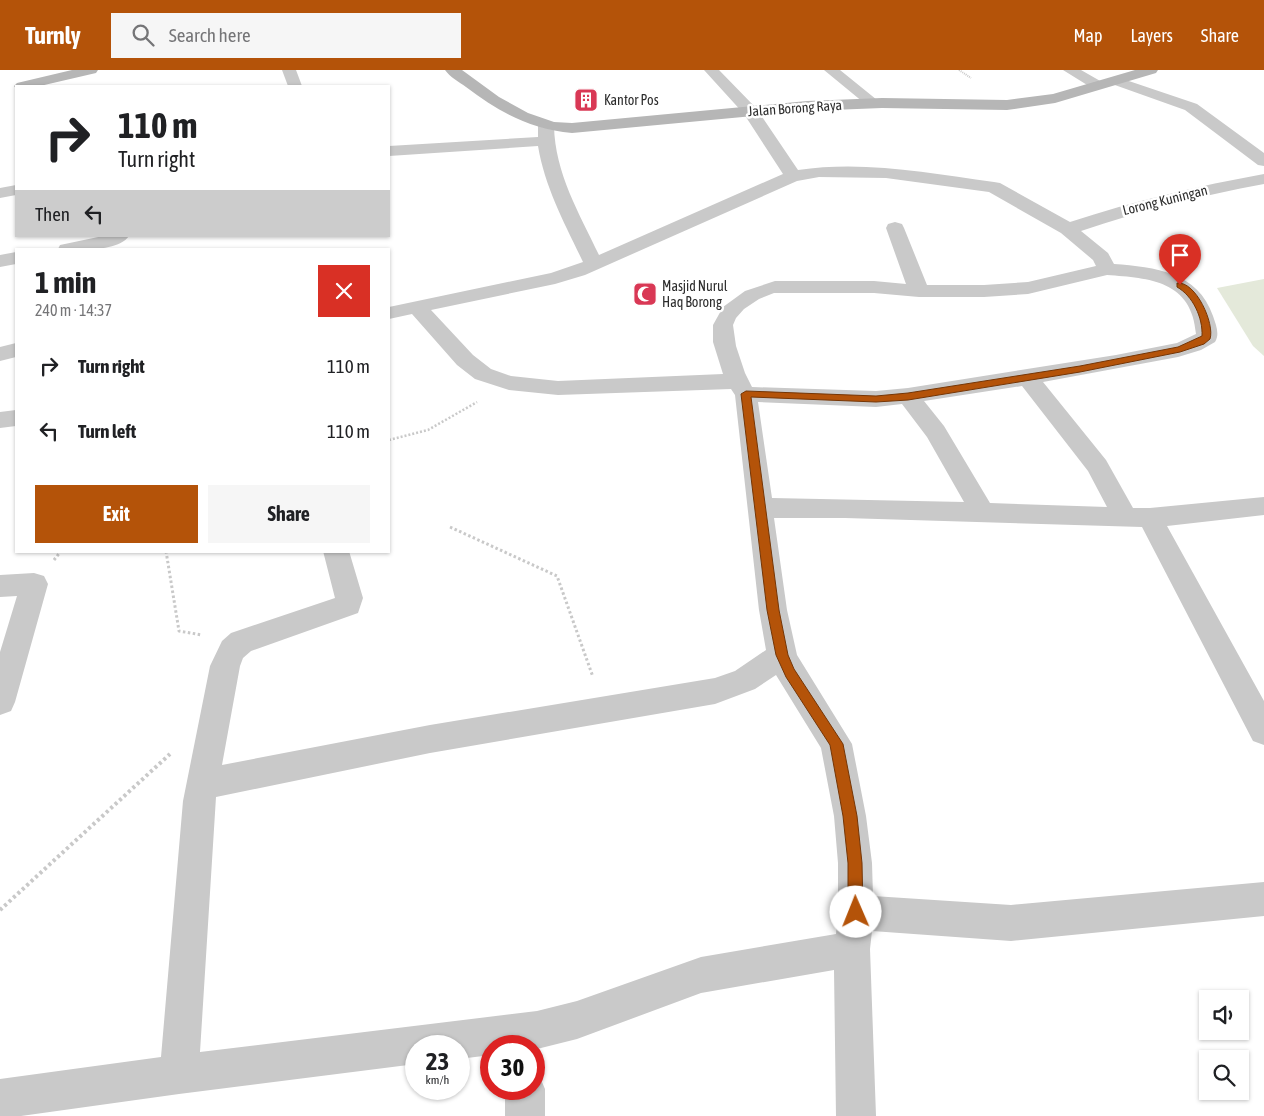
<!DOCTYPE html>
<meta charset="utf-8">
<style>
:root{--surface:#fff;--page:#f6f6f6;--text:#202124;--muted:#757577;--accent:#b45309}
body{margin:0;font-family:"Asap Condensed",sans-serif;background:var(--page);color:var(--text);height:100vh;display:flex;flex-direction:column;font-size:19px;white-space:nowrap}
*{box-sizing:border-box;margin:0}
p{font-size:16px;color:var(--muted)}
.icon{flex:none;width:28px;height:28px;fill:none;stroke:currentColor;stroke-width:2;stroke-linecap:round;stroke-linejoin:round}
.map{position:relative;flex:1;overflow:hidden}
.panel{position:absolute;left:15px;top:178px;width:375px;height:305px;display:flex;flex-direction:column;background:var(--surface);border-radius:0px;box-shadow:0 1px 4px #0004}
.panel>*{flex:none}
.top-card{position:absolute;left:15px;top:15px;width:375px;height:152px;border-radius:0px;box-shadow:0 1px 4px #0004;background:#fff;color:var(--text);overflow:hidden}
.fabs{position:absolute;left:1199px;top:920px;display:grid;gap:10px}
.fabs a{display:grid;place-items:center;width:50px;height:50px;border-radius:0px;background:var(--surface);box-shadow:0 1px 4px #0004;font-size:25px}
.speed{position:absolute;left:405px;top:965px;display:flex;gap:10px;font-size:25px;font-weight:700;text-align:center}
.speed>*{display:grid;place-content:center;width:65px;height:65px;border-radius:50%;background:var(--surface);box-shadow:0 1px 4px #0004;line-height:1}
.speed small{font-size:12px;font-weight:400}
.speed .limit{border:8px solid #d22;background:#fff;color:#111}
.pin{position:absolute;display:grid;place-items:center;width:42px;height:42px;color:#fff;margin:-51px -21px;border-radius:50% 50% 50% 0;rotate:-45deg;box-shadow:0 0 5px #0007}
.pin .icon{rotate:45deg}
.me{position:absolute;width:55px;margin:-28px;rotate:359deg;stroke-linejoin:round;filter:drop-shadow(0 0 4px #0008)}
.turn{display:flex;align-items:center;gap:18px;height:105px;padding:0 20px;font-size:22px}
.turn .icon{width:65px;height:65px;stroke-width:2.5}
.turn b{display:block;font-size:35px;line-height:42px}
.then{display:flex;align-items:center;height:48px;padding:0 20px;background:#0003;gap:10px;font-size:19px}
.round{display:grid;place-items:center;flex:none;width:52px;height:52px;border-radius:0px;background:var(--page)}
.overview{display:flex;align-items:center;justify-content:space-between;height:85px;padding:0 20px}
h1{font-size:30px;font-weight:700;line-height:38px}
.button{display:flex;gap:10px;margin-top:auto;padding:10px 20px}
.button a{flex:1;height:58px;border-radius:0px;background:var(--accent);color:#fff;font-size:20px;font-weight:700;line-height:58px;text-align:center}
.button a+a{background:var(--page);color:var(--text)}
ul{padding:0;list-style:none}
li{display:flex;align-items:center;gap:15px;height:65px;padding:0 20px}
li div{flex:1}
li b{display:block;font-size:19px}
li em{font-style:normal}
header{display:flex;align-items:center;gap:30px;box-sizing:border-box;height:70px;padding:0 25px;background:var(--accent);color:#fff}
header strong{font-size:24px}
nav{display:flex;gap:28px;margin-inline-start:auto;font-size:18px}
.search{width:350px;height:45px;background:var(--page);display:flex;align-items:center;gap:12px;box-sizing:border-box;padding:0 18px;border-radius:0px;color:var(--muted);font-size:19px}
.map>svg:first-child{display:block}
</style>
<header>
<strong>Turnly</strong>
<div class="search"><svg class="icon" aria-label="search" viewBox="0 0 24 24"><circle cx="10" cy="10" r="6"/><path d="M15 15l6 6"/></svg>Search here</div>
<nav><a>Map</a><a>Layers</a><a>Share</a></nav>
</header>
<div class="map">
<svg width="1264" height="1046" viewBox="0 0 1264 1046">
<rect width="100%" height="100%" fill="#fff"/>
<path fill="#e4e9da" d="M1264,209v77l-11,-10 -36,-58z"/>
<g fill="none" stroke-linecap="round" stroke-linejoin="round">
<path stroke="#c9c9c9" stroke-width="2" stroke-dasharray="1 1" stroke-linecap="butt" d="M959,0l12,8"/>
<path stroke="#c9c9c9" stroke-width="2.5" stroke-dasharray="2 2" stroke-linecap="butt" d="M389,370l39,-10 49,-28"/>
<path stroke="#c9c9c9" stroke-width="3" stroke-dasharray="2.5 2.5" stroke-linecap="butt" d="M450,457l107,49 36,101
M166,481l13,80 23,4
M54,490l7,-9"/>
<path stroke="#c9c9c9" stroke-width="4" stroke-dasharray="3 3" stroke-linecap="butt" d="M0,840l170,-156"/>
<path fill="#c9c9c9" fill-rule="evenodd" d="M282,0h14l6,16h-14z
M704,0h15l37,38 42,62c65,-10 131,3 196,12l6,1 70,39c64,-21 128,-36 194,-48v10c-64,12 -121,26 -183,47l27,22 6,11c41,3 84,8 99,52 3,9 7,18 2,26l-14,8 -23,7 -135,25 63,78 27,48h17l114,-11v18l-97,11 97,175v44l-11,-4 -111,-214 -297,-9h-71l13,92 10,45 55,89 14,72 6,47 1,33 138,9 253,-23v34l-253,25 -139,-10 -2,18 6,167h-40l-2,-146 -133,23 -124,46 -40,10 -3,1v-4h-43v9l-32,4v-13h-43v18l-237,30 -158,22h-21v-37l161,-22 22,-256 27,-135 12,-25 9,-8 104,-35 -12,-47h26l14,47 -5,15 -107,38 -8,7 -3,8 -18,99 208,-40 285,-47 20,-7 31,-21 -7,-40 -24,-215 -4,-6 -173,6 -49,-5 -34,-11 -18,-14 -45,-51 -23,5v-12l162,-34 32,-11c-18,-38 -38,-74 -45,-116l-149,10v-10l149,-9v-11l2,-3h12l2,3c1,47 25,87 45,129l184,-81 -39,-60zM819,107l67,1 103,14 72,41 32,27 3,6 -68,16 -44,3h-57l-23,-57 -2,-4 -7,-2 -7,2 -2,4 20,56 -32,-3h-99l-30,10 -22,16 -10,18v17l10,32 -165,7 -47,-5 -20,-7 -18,-14 -42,-45 124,-26 30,-9 212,-94zM1107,205c43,3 85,6 89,59l-19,9 -61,12 -208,33 -32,3 -124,-4 -7,-14 -9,-27 -3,-21 3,-7 8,-9 15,-10 15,-6h100l45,4h65l44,-3zM1022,316l66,85 19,36 -117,-4 -46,-77 -20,-25zM758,332l118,5 26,-3 25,33 37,65 -192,-4zM776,605l45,73 13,68 4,47v49l-2,22 -135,23 -124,44 -40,10 -337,41 16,-255 214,-44 285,-49 40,-15z
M824,0h16l42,34 -3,3h-10z
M1063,0h18l21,12 3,3 -3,3h-10z
M1117,7l80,27 67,49v13l-6,-1 -73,-55 -73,-26 -2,-3 2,-3z
M16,115v10l-16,3v-10z
M103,166h26c-12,17 -53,13 -71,13l2,-4z
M16,182v12l-16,3v-12z
M16,273v14l-16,4v-14z
M16,340v16l-16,2v-16z
M34,503l10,3 4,8 -33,118 -4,9 -11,4v-63l17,-56 -17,1v-22z
M534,1003l5,2 6,14v27h-40v-27h29z"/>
<path fill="#b6b6b6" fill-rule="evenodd" d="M72,0h26l-2,3 -56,13h-24v3l-2,-3 3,-3z
M445,0h17l37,27 29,16 26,9 18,1 235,-22 75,-3 125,2 46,-6 82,-24h23l-2,3 -101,30 -48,7 -125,-2 -75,3 -235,22c-42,-4 -73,-21 -106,-46 -7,-5 -16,-10 -21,-17z"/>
</g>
<path fill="#b45309" stroke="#753606" d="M1177,213c19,-2 38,41 33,56l-6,5 -24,8 -100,20 -172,28 -32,2 -125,-5 28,213 9,45 6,14 49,75 14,72 5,47 1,49 -2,5 -5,2 -5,-2 -3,-5v-49l-5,-47 -13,-71 -44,-68 -10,-22 -9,-45 -26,-216 5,-3 130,5 32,-3 172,-27 98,-19 24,-11c1,-18 -9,-40 -25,-49z"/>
<defs>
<g id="building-square" transform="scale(1.25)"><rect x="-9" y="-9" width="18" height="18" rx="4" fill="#d93855" stroke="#fff"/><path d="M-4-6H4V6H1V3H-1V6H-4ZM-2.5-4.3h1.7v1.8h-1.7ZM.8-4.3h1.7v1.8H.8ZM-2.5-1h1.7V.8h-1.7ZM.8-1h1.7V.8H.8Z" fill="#fff"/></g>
<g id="mosque-square" transform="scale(1.25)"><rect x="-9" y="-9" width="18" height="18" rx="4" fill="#d93855" stroke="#fff"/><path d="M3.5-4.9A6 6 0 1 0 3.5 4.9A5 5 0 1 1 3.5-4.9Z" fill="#fff"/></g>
</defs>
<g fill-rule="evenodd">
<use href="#building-square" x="586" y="30"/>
<use href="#mosque-square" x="645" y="224"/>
</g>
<g text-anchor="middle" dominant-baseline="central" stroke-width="5" stroke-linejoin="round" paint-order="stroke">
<g font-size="14" fill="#2c2c2c" stroke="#fff" text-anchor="start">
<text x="604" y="30">Kantor Pos</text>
<text x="662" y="216">Masjid Nurul<tspan x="662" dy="16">Haq Borong</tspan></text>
</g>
<g font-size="14" fill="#2c2c2c" stroke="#fff">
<text transform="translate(795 38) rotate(-4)">Jalan Borong Raya</text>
<text transform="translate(1165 130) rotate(-14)">Lorong Kuningan</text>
</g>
</g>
</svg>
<div class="fabs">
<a><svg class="icon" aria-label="sound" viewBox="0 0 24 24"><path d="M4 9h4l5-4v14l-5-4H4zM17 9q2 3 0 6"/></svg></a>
<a><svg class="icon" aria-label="search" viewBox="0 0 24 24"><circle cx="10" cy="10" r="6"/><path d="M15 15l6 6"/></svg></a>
</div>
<div class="speed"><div>23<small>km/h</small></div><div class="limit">30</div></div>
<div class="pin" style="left:1180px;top:215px;background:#d93025"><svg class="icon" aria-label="arrive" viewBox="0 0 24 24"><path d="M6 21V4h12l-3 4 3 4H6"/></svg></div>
<svg class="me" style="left:856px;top:842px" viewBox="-20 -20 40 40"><circle r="19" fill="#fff"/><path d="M0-13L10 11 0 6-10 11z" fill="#b45309"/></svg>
<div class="top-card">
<div class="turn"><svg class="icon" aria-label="right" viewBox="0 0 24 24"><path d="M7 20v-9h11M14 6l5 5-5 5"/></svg><div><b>110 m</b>Turn right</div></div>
<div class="then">Then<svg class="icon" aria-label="left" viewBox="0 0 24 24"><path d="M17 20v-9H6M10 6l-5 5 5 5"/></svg></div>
</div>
<section class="panel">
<div class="overview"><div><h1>1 min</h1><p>240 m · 14:37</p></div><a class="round" style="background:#d93025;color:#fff"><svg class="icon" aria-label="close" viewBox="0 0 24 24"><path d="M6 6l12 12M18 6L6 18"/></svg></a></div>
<ul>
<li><svg class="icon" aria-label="right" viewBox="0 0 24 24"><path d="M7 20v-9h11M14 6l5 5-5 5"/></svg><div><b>Turn right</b></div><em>110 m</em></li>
<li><svg class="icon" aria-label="left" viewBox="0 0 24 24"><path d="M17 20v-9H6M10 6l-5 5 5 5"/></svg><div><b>Turn left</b></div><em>110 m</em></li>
</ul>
<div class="button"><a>Exit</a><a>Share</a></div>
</section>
</div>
